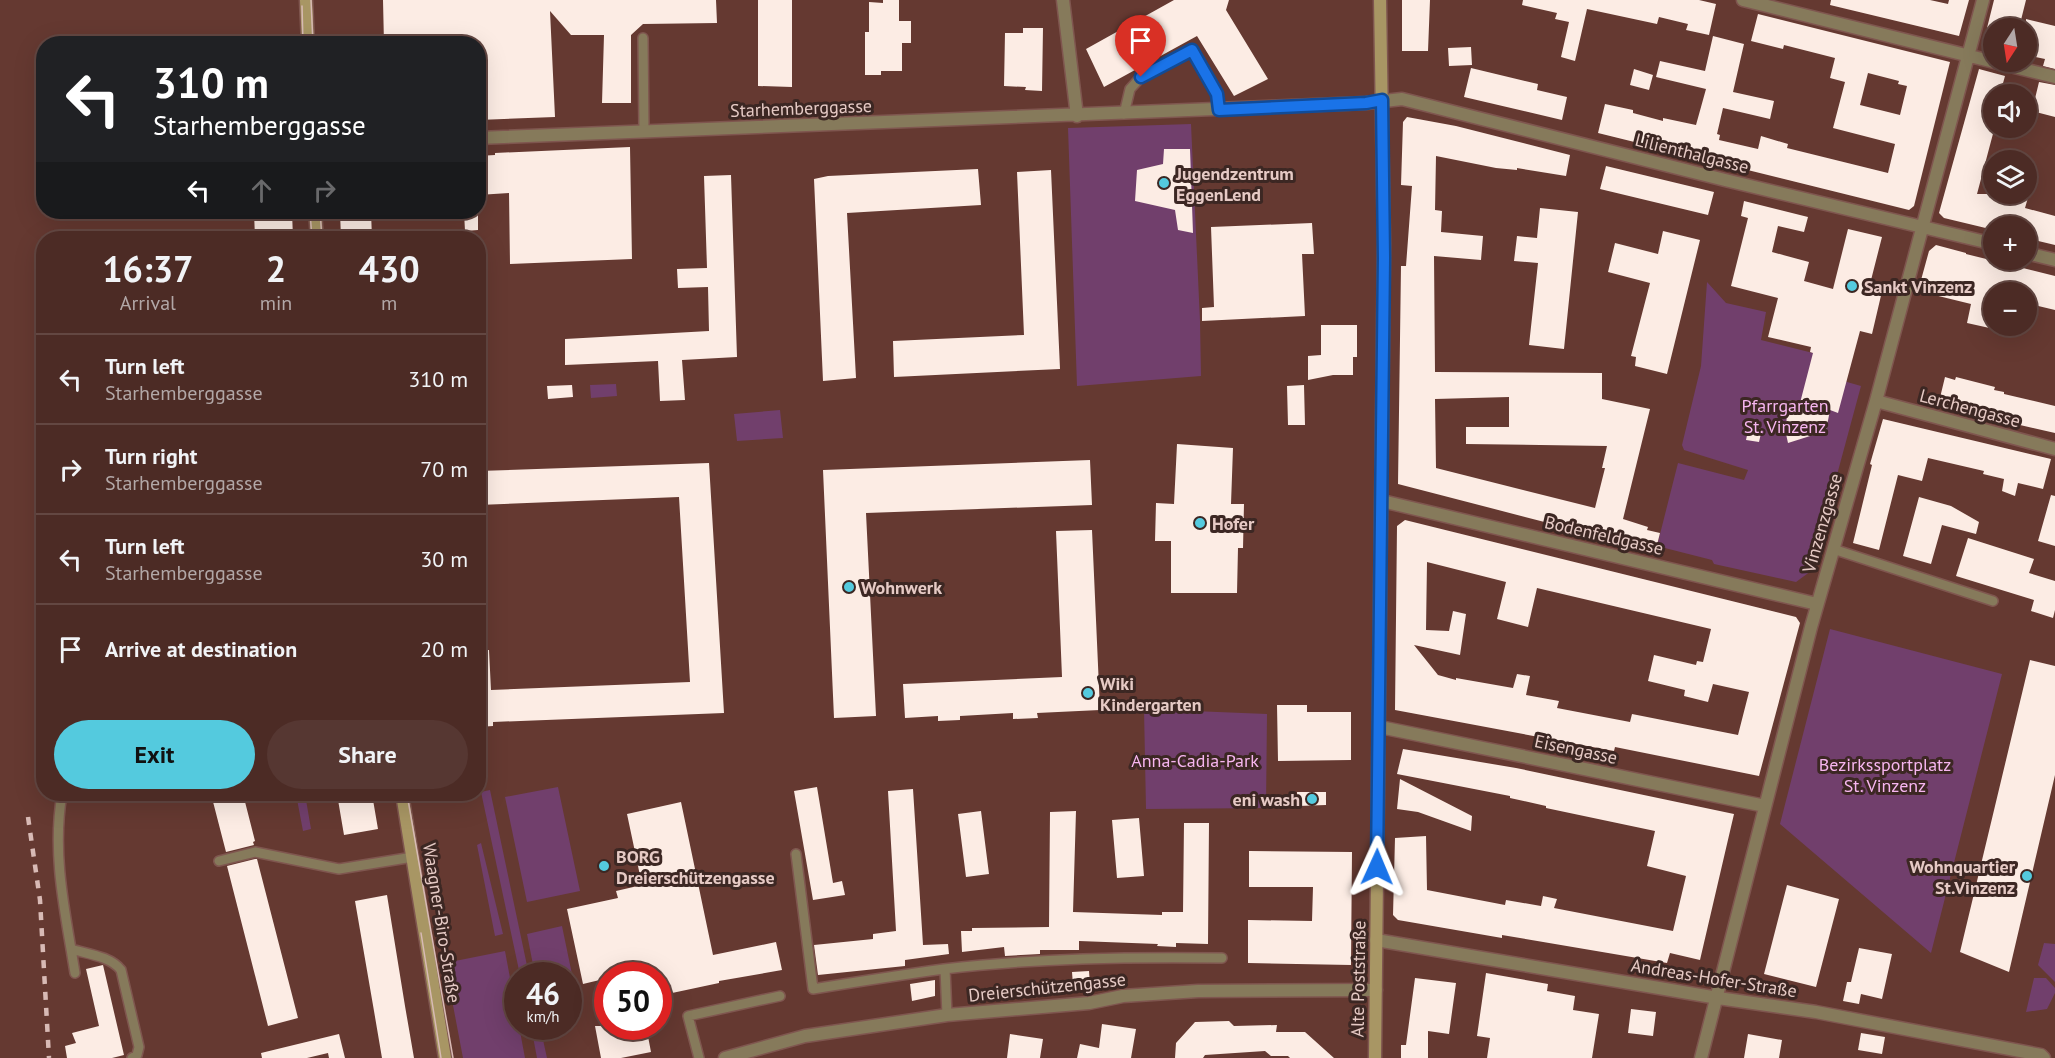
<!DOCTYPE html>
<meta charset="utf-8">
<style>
:root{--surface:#4c2b25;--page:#563732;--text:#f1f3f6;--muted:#b2a7a7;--line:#634742;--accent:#54cade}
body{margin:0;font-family:"PT Sans",sans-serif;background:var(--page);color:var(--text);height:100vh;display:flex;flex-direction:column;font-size:22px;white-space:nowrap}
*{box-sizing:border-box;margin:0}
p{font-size:20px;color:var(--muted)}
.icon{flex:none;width:33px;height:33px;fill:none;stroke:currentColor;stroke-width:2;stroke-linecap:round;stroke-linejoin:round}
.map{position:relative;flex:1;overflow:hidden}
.details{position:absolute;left:36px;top:231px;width:450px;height:570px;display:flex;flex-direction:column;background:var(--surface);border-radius:24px;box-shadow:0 6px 24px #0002,0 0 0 2px var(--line)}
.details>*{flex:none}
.guide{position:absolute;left:36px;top:36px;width:450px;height:183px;border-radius:24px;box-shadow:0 6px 24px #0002,0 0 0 2px var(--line);background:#202124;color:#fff;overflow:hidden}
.needle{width:39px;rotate:192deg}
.buttons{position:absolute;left:1983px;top:18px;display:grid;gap:12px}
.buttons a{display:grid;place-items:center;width:54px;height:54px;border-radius:50%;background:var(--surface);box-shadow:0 6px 24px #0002,0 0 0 2px var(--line);font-size:30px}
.speed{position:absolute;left:504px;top:962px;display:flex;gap:12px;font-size:30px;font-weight:700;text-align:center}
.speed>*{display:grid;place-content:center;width:78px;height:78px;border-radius:50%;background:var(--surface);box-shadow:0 6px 24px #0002,0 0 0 2px var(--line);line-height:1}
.speed small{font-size:15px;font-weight:400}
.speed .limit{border:9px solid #d22;background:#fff;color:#111}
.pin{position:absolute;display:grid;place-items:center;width:51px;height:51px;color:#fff;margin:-62px -26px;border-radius:50% 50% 50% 0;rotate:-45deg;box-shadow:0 0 6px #0007}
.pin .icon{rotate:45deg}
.me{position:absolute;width:66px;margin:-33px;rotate:1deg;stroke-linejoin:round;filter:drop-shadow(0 0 4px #0008)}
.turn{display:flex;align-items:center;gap:21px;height:126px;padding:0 18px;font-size:27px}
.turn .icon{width:78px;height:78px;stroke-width:2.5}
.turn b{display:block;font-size:42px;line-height:51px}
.lanes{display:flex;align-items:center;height:57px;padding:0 18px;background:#0003;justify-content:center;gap:30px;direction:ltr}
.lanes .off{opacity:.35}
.eta{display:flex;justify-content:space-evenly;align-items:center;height:102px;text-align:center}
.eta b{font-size:36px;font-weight:800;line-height:42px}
.action{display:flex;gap:12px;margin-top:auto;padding:12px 18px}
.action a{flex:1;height:69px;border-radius:36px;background:var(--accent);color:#111;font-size:24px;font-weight:800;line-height:69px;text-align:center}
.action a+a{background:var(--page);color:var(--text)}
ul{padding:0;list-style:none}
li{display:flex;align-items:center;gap:18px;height:90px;padding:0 18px;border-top:2px solid var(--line)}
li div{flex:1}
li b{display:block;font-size:22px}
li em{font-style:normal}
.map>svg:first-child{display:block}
</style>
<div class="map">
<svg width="2055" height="1058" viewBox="0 0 2055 1058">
<rect width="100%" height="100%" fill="#653931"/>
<path fill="#713f6c" d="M1191,124l9,197 1,55 -124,10 -9,-258z
M1707,282l19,21 40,9 -5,28 52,13 34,29 14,4 -50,185 -15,11 -82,-18 -2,-4 -55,-14 21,-83 66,17 4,-10 -64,-20 -2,-5 19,-79z
M616,384l1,12 -26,2 -1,-13z
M780,410l3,28 -46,3 -3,-27z
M1830,629l172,45 -71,279 -151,-129z
M1144,709l123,5 -1,94 -120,1z
M558,787l22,104 -53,11 -22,-105z
M490,790l39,185h-9l-39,-183z
M296,794h9l6,35 -8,2z
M481,843l22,91 -8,2 -18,-91z
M562,926l12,58 -5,1 -1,-10h-33l-8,-41z
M2044,943l11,1v38l-17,-17z
M505,951l20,107h-62l-18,-95z
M2034,978h12l9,10v5l-8,16 -21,3z
M531,1026h9l7,32h-10z"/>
<path fill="#fcece4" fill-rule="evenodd" d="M383,0h333l1,23 -74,1 -12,11v68h-29l2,-68h-33l-21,-24 5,106 -77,3v-76h-94z
M758,0h34v87l-34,-1z
M883,0h16v21h12v22h-9v28h-21v4h-16v-43h4v-30l14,1z
M1174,0h55l-3,10 42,69 -34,17 -37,-60 -93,51 -18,-38z
M1402,0h28l-2,51h-26z
M1523,0h176l17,4 -7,31 -23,-5 2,-6 -29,-7 -2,7 -70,-15 -12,52 -14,-4 8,-35 -14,-3 2,-6 -35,-8z
M1831,0h99l18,4 1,-4h20l-10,36 -129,-31z
M1994,0h32l-7,28h-32z
M1758,14l192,48 -36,144 -5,4 -311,-77 7,-29 28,6v3l30,8v-3l33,7 10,-36 -50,-12 4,-16 45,10 8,-35 31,8 -11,48 41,9 -4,18 -47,-11 -6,26 3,1 -1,5 39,9 3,-13 27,8 -1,4 101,25 7,-29 -62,-16 12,-46 -15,-4 5,-20 -51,-13 -1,4 -32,-8zM1868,73l31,8 -1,3 9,2 -7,29 -40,-10z
M2026,19l29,7v43l-12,-3 2,-7 -19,-4z
M1023,28h20l-1,63 -17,-1 1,-3 -22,-1 1,-53h18z
M1471,47l1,18 -23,1 -1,-18z
M1471,68l67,16 -1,6 30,7 -5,23 -98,-23z
M1634,69l19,6 -4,15 -19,-5z
M1979,69l26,7 -5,18h-6v36l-17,64h52l-4,14 30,8v29l-29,-7v-12h-32v4l-50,-12 -5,-5z
M2039,82l16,3v32l-23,-6z
M1407,117l49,9 114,29 -4,21 -49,-8v2l-21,-2 -60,-12 -1,54 7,1 -1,21 42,4 -2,24 -47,-4 1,116 167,1v26l48,10 -27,110 25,8 -1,3 13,3 -4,16 -38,-10 -1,3 -58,-12 1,-4 -162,-42 3,-218h5l6,-80 -11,-1 2,-63zM1509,397v30h-43v17l141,2 -5,22h3l-10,40 -159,-40 -1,-69z
M630,147l2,112 -122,5 -1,-71 -31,2v-39l17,-1v-2z
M1164,149h26l3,84 -15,-3 -3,-20 -40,-9 2,-31 26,-6z
M1606,166l108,26 -6,23 -108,-26z
M978,169l3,36 -134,8 9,165 -33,3 -9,-202 14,-3z
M1051,170l9,199 -166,8 -1,-36 131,-6 -7,-163z
M731,175l6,182 -55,3 3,40 -25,1 -2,-40 -93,4v-26l144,-8 -1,-44 -30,1 -1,-19 30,-1 -3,-92z
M1744,201l64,16 -4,15 -26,-6 -6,26 37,10 -5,19 29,8 15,-60 34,8 -12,47 13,3 -11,47 -12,-3 -22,82 -8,-3 -4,21 -38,12 -2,-9 1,-26 3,-8 10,3 13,-50 -3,-1 1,-5 -43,-10 10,-39 -47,-12 17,-68 -7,-2z
M1540,208l38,4 -14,137 -35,-4 9,-82 -24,-2 3,-25 20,2z
M254,212h38l1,26h-38z
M340,212h31l1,26h-31z
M464,212h14v18l-13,1z
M1312,223l2,31h-12l3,62 -103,5v-13l12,-1 -3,-80z
M1663,231l37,9 -33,134 -32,-8 1,-9 -5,-1 19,-73 -42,-11 7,-29 43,11z
M1936,245l30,8v1l89,22v34l-29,-7v-11h-17l-15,-3v40l-27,-6 4,-19 -53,-13 11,-40z
M1321,325h36v32h-4v18h-20l-25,5v-24l13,-1z
M1945,377l10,3 1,-3 39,10 -1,3 10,2v2l51,12v27l-117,-27z
M572,385l1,12 -25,2 -1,-13z
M1304,385l1,40h-17l-1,-39z
M1883,419l168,40 -8,30 -25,-6 -3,13 -13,-5 2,-12 -21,-5 1,-3 -56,-13 -6,23 -24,-6 -19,75 -26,-7 19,-78 -2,-1z
M1749,426l13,3 -3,13 -13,-2z
M1177,444l56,4 -2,56h13l-1,44h-5l-1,45h-66v-52h-16l1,-38 18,1z
M1090,460l2,45 -226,8 10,203 -42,2 -11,-248z
M709,463l15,250 -231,9v4l-15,1v-77h11l2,40 199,-8 -11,-185 -201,8v-34z
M2051,495l4,1v50l-17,-5z
M1919,497l32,9 28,16 -3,12 -34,-9 -11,39 -28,-8z
M1405,520l391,97 4,6 -41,153 -144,-29 -1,4 -219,-41 2,-184zM1427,562l79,20 -9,37 31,8 9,-39 174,41 -8,33 -6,-1 -1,4 -42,-10 -6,26 37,9 -1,6 24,6 5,-18 36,8 -11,43 -106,-21 -2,8 -73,-14 2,-7 -33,-6 4,-19 -13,-2 -4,14 -57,-10v2l-18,-5 -24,-30 46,10 6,-41 -13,-3 -4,20 -23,-1z
M1092,530l8,180 -63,3 1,5 -25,1v-6l-53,3v4l-22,1v-5l-33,2 -2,-34 159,-7 -6,-146z
M1968,538l66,21 -5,14 26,8v29l-2,8 -22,-7 3,-11 -78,-24z
M2030,660l25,6v109l-46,197 -49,-20z
M1277,705h30v7h44v48l-73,1z
M1403,749l113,19 218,46 -34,146 -30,-7 -3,10 -165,-28v3l-104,-18 -5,-5 2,-77 31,-2 1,54 78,15 1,-5 35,6 2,-10 14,3 -3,9 119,23 13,-55 -39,-10 8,-35 -109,-23v-2l-36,-8v-2l-113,-22z
M1400,779l72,37 -1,15 -53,-19 -21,-3z
M817,787l16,96 9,-2 3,14 -32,5 -19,-109z
M913,789l10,156 25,-1 1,10 -44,6v6l-87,9 -4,-30 59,-6v-5l23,-3 -8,-140z
M1297,792h29v13l-28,1z
M211,794h32l12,47 -2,1 1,3 -28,7z
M337,794h35l6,35 -34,6z
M681,802l32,153 63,-13 6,28 -63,11v2l-61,13v-21h-50v3l-25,6 -16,-75 51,-11 -2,-7 26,-6 -15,-71z
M981,811l8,63 -23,3 -8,-63z
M1076,811l-3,101 89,3v-3h21l1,-89h25l-1,121 -32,-1v4l-19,-1 1,-2 -79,-3v9h-39v4l-35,2 -1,-9 -42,5 -1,-21h11v-3l77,-1 1,-115z
M1139,818l5,58 -27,2 -5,-58z
M1249,851l103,1 -1,113 -103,-2v-43l64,1 1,-34h-64z
M255,859h2l41,159 -30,8 -41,-160z
M1787,885l52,14 -23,88 -52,-13z
M387,895l18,111 9,52h-32l-8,-47 -19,-110z
M1859,948l33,6 -10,45 -21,-5 -2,10 -16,-3 4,-19h4z
M103,965l21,90 -12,3h-45l-2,-12 11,-3 -4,-10 27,-7 -13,-57z
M1089,971l1,13 -17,1 -1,-13z
M1486,973l62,11 -1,7 28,5 -2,14 26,4 -7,44h-105l3,-20 -13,-2z
M1415,978l41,5 -7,51 -21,-3v27h-27v-13h5z
M935,980v16l-23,5 -2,-17z
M1631,1009l25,3 -3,24 -25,-3z
M1229,1021l5,5 43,-1 -1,7h29l29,26h-44l-2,-2h-17l-6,-5 -60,4 -2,3h-28l1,-15 19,-21z
M1102,1024l34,5 -5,29h-54l3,-14 19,4z
M595,1026h51l5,26 -30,6h-20z
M1861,1033l24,4 -3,17 -24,-4z
M339,1034l6,24h-16l-1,-5 -21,5h-45l-1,-5z
M1010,1034l33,5 -3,19h-33z
M1748,1034l34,6 -3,18h-35z"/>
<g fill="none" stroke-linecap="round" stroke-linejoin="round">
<g stroke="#7f564f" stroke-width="12">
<path id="lane" d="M643,38l1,93
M1124,114l6,-25 11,-12 51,-27 25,44 2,15
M1833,549l160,52
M41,635l3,-11
M62,794c-9,52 0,103 9,155 16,5 39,7 50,21l18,77 -2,8 -5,3
M796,854l17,135c43,-7 87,-14 131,-20 92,-11 185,-12 278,-11
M219,861l36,-9 84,17 74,-12
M71,949l4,24
M945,969l2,46
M699,1058l-11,-42 92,-20"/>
</g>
<g stroke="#7f564f" stroke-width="15">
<path id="street" d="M1063,0l14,116
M1743,0l312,77
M478,138l888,-35 36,-4 323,81 269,64
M2026,253l29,7
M1876,401l179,48
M1382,501l435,103
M1380,727l385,79
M1376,940l342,58 98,14 225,43 3,3
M725,1058l80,-22 142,-21 142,-12 34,-7 75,-5 178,-1
M1701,1058l110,-431 65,-226 107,-401"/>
</g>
<g stroke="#7f564f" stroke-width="15">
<path id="secondary" d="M306,0l2,44
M315,212l2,26
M402,794l43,264
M1375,1058l9,-815 -4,-243"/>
</g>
<use href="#lane" stroke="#867a5b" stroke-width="9"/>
<use href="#street" stroke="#867a5b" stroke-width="12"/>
<use href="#secondary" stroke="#a89664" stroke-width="12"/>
<path stroke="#d8bab5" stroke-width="1.5" d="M311,0l2,44
M302,6l1,38
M310,212l2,26
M320,212l2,26
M407,794l46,264
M421,933l20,125"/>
<path stroke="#d8bab5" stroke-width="4.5" stroke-dasharray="8 8" stroke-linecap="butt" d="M28,817l12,83 9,158"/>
</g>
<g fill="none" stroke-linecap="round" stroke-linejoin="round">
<g stroke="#114b97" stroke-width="15">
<path id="route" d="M1141,77l51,-27 25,44 2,16 147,-7 16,-3 2,158 -7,609"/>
</g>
<use href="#route" stroke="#1a73e8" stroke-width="10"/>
</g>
<g fill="#54cade" stroke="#3c2723" stroke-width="2">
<circle cx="1164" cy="183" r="6"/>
<circle cx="1852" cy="286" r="6"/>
<circle cx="1200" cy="523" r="6"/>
<circle cx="849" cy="587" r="6"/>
<circle cx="1088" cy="693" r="6"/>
<circle cx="1312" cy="799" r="6"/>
<circle cx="604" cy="866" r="6"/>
<circle cx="2027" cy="876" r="6"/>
</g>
<g text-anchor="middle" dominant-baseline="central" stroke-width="6" stroke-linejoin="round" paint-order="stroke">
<g font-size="18" fill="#e6cac5" stroke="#3c2723">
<text transform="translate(801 108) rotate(-2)">Starhemberggasse</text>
<text transform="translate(1692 153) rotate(14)">Lilienthalgasse</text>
<text transform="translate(1970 408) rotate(15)">Lerchengasse</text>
<text transform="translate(1822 523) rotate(-74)">Vinzenzgasse</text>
<text transform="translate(1604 535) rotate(13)">Bodenfeldgasse</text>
<text transform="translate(1576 749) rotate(12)">Eisengasse</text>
<text transform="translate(442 923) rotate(81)">Waagner-Biro-Straße</text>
<text transform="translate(1714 978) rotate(9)">Andreas-Hofer-Straße</text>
<text transform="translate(1358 979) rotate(-89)">Alte Poststraße</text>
<text transform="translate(1047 987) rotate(-6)">Dreierschützengasse</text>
</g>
<g font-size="18" font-weight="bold" fill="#e6cac5" stroke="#3c2723" text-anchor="start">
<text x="1176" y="173">Jugendzentrum<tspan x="1176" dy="21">EggenLend</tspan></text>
<text x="1864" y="286">Sankt Vinzenz</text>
<text x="1212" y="523">Hofer</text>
<text x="861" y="587">Wohnwerk</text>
<text x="1100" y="683">Wiki<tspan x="1100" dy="21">Kindergarten</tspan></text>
<text x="1300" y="799" text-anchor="end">eni wash</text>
<text x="616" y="856">BORG<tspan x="616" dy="21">Dreierschützengasse</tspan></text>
<text x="2015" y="866" text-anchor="end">Wohnquartier<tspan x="2015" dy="21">St.Vinzenz</tspan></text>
</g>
<g font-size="18" fill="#f7b6f0" stroke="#3c2723">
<text x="1785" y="405">Pfarrgarten<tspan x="1785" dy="21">St. Vinzenz</tspan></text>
<text x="1195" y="760">Anna-Cadia-Park</text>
<text x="1885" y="764">Bezirkssportplatz<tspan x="1885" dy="21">St. Vinzenz</tspan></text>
</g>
</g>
</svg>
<div class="buttons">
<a><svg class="needle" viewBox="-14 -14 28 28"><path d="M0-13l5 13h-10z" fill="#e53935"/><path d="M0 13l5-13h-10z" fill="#b2a7a7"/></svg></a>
<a><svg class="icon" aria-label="sound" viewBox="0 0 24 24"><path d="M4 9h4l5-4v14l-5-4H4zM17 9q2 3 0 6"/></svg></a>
<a><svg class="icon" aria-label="layers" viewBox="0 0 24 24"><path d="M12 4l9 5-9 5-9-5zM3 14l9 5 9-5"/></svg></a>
<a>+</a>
<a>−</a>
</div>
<div class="speed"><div>46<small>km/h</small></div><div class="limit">50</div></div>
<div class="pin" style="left:1141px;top:77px;background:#d93025"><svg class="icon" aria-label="arrive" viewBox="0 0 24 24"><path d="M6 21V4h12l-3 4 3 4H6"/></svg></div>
<svg class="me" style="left:1377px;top:867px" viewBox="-20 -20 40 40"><path d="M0-17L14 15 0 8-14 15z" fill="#1a73e8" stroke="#fff" stroke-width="4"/></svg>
<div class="guide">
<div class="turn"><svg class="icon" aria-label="left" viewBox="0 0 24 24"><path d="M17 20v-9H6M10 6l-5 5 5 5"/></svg><div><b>310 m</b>Starhemberggasse</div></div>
<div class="lanes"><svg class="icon" aria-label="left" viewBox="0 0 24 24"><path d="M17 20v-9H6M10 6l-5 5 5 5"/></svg><svg class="icon off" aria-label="ahead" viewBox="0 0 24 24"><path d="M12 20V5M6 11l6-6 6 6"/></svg><svg class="icon off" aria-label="right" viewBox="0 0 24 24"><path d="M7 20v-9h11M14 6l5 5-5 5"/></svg></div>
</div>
<section class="details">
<div class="eta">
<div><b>16:37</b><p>Arrival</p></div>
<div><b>2</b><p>min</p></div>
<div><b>430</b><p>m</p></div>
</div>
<ul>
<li><svg class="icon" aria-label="left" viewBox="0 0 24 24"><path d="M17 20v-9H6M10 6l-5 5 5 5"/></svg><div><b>Turn left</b><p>Starhemberggasse</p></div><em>310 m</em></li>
<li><svg class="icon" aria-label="right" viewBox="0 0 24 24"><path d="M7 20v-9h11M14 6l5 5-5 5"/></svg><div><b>Turn right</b><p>Starhemberggasse</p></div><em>70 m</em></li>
<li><svg class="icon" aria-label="left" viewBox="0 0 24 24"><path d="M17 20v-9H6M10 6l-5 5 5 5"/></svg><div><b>Turn left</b><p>Starhemberggasse</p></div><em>30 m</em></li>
<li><svg class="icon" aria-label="arrive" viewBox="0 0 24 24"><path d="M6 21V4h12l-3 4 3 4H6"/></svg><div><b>Arrive at destination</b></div><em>20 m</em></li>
</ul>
<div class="action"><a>Exit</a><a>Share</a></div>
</section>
</div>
